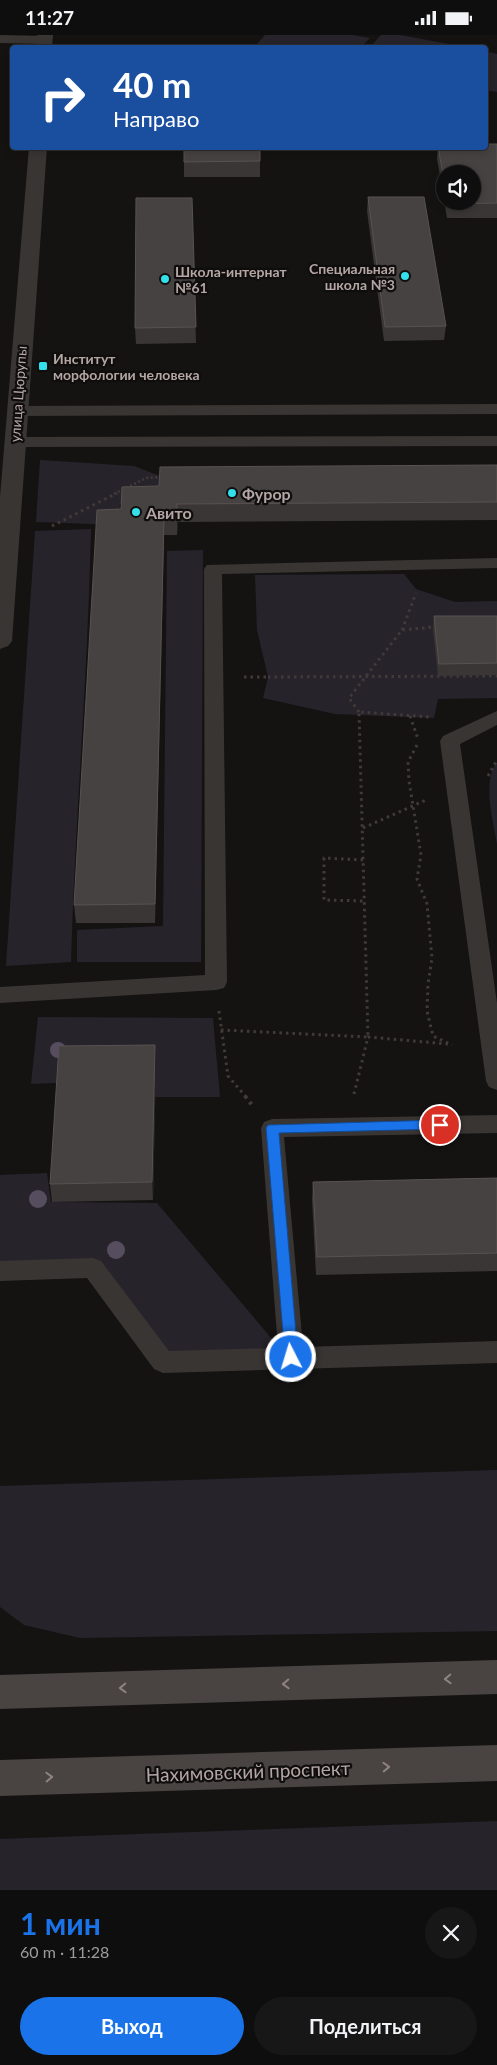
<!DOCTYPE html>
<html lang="ru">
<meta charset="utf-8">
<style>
:root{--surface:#0f0e0e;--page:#181717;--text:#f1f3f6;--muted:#9b9c9e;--line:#2f2e2e;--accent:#1a73e8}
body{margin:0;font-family:Lato,sans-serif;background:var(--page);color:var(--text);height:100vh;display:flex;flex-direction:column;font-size:19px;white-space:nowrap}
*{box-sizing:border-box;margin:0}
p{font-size:16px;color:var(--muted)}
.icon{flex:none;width:28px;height:28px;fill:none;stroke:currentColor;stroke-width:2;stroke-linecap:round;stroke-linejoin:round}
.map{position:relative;height:1855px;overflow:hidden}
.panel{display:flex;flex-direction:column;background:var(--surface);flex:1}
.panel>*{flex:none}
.guide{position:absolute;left:10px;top:10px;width:478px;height:105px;border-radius:5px;box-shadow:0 2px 8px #0003,0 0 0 1px var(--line);background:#1a4fa0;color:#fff;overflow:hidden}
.fabs{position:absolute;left:436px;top:130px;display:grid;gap:10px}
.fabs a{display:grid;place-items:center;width:45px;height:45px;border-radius:50%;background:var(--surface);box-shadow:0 2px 8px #0003,0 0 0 1px var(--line);font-size:25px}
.pin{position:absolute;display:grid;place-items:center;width:42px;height:42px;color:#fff;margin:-21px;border:2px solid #fff;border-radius:50%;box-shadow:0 1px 5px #0007}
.me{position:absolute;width:55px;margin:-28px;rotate:355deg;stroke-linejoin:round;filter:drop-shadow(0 0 4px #0008)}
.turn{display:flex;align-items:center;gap:18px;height:105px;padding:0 20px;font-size:22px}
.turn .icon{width:65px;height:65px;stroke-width:2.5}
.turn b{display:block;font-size:35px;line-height:42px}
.round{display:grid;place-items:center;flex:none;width:52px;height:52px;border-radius:26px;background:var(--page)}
.headline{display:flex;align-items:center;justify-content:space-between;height:85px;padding:0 20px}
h1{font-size:30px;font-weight:700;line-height:38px;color:var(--accent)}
.action{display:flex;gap:10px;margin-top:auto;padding:10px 20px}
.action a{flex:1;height:58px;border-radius:30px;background:var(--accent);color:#fff;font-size:20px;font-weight:700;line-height:58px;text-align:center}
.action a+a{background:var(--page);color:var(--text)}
.status{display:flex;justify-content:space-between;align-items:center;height:35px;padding:0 25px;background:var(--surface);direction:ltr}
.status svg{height:14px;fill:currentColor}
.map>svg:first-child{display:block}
</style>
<div class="status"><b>11:27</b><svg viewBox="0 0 49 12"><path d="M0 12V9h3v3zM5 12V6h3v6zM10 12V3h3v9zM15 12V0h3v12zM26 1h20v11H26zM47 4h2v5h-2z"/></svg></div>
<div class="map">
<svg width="497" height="1855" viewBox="0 0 497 1855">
<rect width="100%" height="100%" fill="#141312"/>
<path fill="#27232b" d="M265,0h88l17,3 -9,9 -106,-1z
M381,0h19l65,12h-95z
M485,16l12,3v38l-12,-2z
M40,425l94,6 26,10 -2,27 -38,1 -2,21 -82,-3z
M91,494c-3,145 -16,289 -20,433l-65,4 29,-435z
M203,515l-2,412h-124v-32l86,-4 4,-375z
M404,539l12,15 39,13 42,-1v97l-59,1 -4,19 -99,-4 -72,-16 5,-21 -11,-47 -2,-55z
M497,727v82c-4,-23 -15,-63 0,-82z
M38,982l175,1 7,79h-65l1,-35h-97l-3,21 -25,1z
M47,1138l4,29 106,1 126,149 -114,3 -76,-95 -93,3v-88z
M497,1435v161l-417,7 -56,-13 -24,-18v-121z
M497,1786v69h-497v-51z"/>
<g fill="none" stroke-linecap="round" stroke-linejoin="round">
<path stroke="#403a39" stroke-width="2.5" stroke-dasharray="2 2.5" stroke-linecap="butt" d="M114,459l32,-16 16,-1"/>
<path stroke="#403a39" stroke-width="3" stroke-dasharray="2.5 4" stroke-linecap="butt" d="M52,491l65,-33
M402,595l14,-37
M244,642h25
M268,642l229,-1
M359,677l-10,-14 53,-68 33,-3
M410,681l8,23
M417,710l-9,17 1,19 12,74 -4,24 10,25 5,54 -4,26 -1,27 6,25 19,9
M488,741l9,-16
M363,793l63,-28
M363,825l-39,-2v42l41,1
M219,976l9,65 18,21
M221,995l147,7 -9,-325 71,5
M354,1059l14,-57 80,7"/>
<path stroke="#403a39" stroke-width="4" stroke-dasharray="3 4.5" stroke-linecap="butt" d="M245,1061l7,9"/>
<path fill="#393533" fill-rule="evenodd" d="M0,0l44,1 7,4 -7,4 -44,-1z
M497,369v10l-480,2 -6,-2 -2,-3 2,-3 6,-2z
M497,401v10l-482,1 -6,-1 -2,-4 2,-4 6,-1z
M497,523v10l-275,6 5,408 -3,6 -8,2 -216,13v-16l205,-12 -1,-406 3,-4z
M497,676v14l-37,19 37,259v87l-8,-3 -3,-6 -46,-340 3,-5z
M497,1080v18l-213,4 19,210 194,-6v22l-334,10 -9,-4 -67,-91 -87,3v-20l93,-3 8,3 68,90 109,-3 -17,-220 3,-6 8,-3z"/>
<path fill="#393533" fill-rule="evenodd" d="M37,0h16l-1,12h-16z
M29,112h18l-35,494 -4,5 -8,3v-152z"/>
<path fill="#494341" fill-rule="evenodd" d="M497,1625v34l-497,15v-34z
M497,1710v36l-497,15v-36z"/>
</g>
<g fill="#564d5f">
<circle cx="58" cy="1015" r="8"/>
<circle cx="38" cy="1164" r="9"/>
<circle cx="116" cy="1215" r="9"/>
</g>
<path fill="#393635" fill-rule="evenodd" d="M497,109v74h-50l-10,-60 1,-11h47zM445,139l27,27h-27z
M184,112l76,14v16h-76z
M368,162l78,129 -2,14 -60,1 -17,-130z
M192,163l4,145 -60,1 -1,-16z
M497,430v55l-319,2 -1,13h-13l-9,388h-79l-2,-18 47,-396 38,-23z
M434,581h63v59l-59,1 -5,-47z
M156,1028l-3,137 -101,2 -2,-18z
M497,1143v93l-181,4 -4,-75 1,-18z"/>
<path fill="#252322" d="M177,469l1,18 -1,13z
M164,482v18l-9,388v-19z
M155,1010l1,18 -3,137 -1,-18z"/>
<path fill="#464241" stroke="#585251" d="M485,109h12v59l-49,1v-3h24v-27h-27v11l-7,-38h47z
M184,112h76v14l-76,1z
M368,162h56l22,129 -61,1z
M136,163h56l4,129 -61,1z
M497,430v37l-320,2v13h-13l-9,387 -81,1 23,-395 24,-1 1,-22 37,-1 1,-19z
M434,581h63v47l-58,1z
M155,1010l-3,137 -102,2 9,-138z
M497,1143v75l-180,4 -4,-75z"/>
<defs><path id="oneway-chevron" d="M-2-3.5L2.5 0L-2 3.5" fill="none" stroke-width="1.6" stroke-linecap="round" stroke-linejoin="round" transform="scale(1.25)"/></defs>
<g stroke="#8f8381">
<use href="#oneway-chevron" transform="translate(448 1644) rotate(178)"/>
<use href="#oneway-chevron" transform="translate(286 1649) rotate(178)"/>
<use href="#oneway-chevron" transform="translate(123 1653) rotate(178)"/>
<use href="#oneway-chevron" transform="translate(386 1732) rotate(-2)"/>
<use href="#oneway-chevron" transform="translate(49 1742) rotate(-2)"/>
</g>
<path fill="#1a73e8" stroke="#114b97" d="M440,1085l5,1 1,4 -1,3 -5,1 -161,4 19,224 -2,4 -5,2 -4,-2 -2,-4 -19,-229 2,-3z"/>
<g fill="#33e0eb" stroke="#0f0e0d" stroke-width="2">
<circle cx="405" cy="241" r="5"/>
<circle cx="165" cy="244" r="5"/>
<rect x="38" y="326" width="10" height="10" rx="2.5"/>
<circle cx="232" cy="458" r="5"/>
<circle cx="136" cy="477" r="5"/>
</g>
<g text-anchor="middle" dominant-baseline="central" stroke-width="4.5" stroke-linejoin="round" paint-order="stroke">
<g font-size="14" font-weight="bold" fill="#b4a6a4" stroke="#0f0e0d" text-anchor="start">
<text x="395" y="233" text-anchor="end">Специальная<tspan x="395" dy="16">школа №3</tspan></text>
<text x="175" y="236">Школа-интернат<tspan x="175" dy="16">№61</tspan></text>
<text x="53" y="323">Институт<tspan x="53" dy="16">морфологии человека</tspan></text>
</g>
<g font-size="14" fill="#b4a6a4" stroke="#0f0e0d">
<text transform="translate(18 359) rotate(-86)">улица Цюрупы</text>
</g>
<g font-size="16" font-weight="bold" fill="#b4a6a4" stroke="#0f0e0d" text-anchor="start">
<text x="242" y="458">Фурор</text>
<text x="146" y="477">Авито</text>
</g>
<g font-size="19" fill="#b4a6a4" stroke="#0f0e0d">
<text transform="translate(248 1736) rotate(-2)">Нахимовский проспект</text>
</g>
</g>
</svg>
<div class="fabs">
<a><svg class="icon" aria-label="sound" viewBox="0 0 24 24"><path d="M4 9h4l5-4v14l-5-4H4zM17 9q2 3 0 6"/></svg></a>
</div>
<div class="pin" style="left:440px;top:1090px;background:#d93025"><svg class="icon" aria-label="arrive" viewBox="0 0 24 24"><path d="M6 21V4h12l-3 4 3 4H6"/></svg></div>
<svg class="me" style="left:291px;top:1322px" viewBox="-20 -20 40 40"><circle r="17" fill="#1a73e8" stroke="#fff" stroke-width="3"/><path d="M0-11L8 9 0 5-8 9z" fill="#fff"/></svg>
<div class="guide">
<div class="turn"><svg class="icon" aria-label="right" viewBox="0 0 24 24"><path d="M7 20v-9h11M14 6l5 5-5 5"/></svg><div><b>40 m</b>Направо</div></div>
</div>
</div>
<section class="panel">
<div class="headline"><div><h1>1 мин</h1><p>60 m · 11:28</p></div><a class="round"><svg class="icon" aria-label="close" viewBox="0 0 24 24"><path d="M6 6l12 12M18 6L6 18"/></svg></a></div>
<div class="action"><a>Выход</a><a>Поделиться</a></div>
</section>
